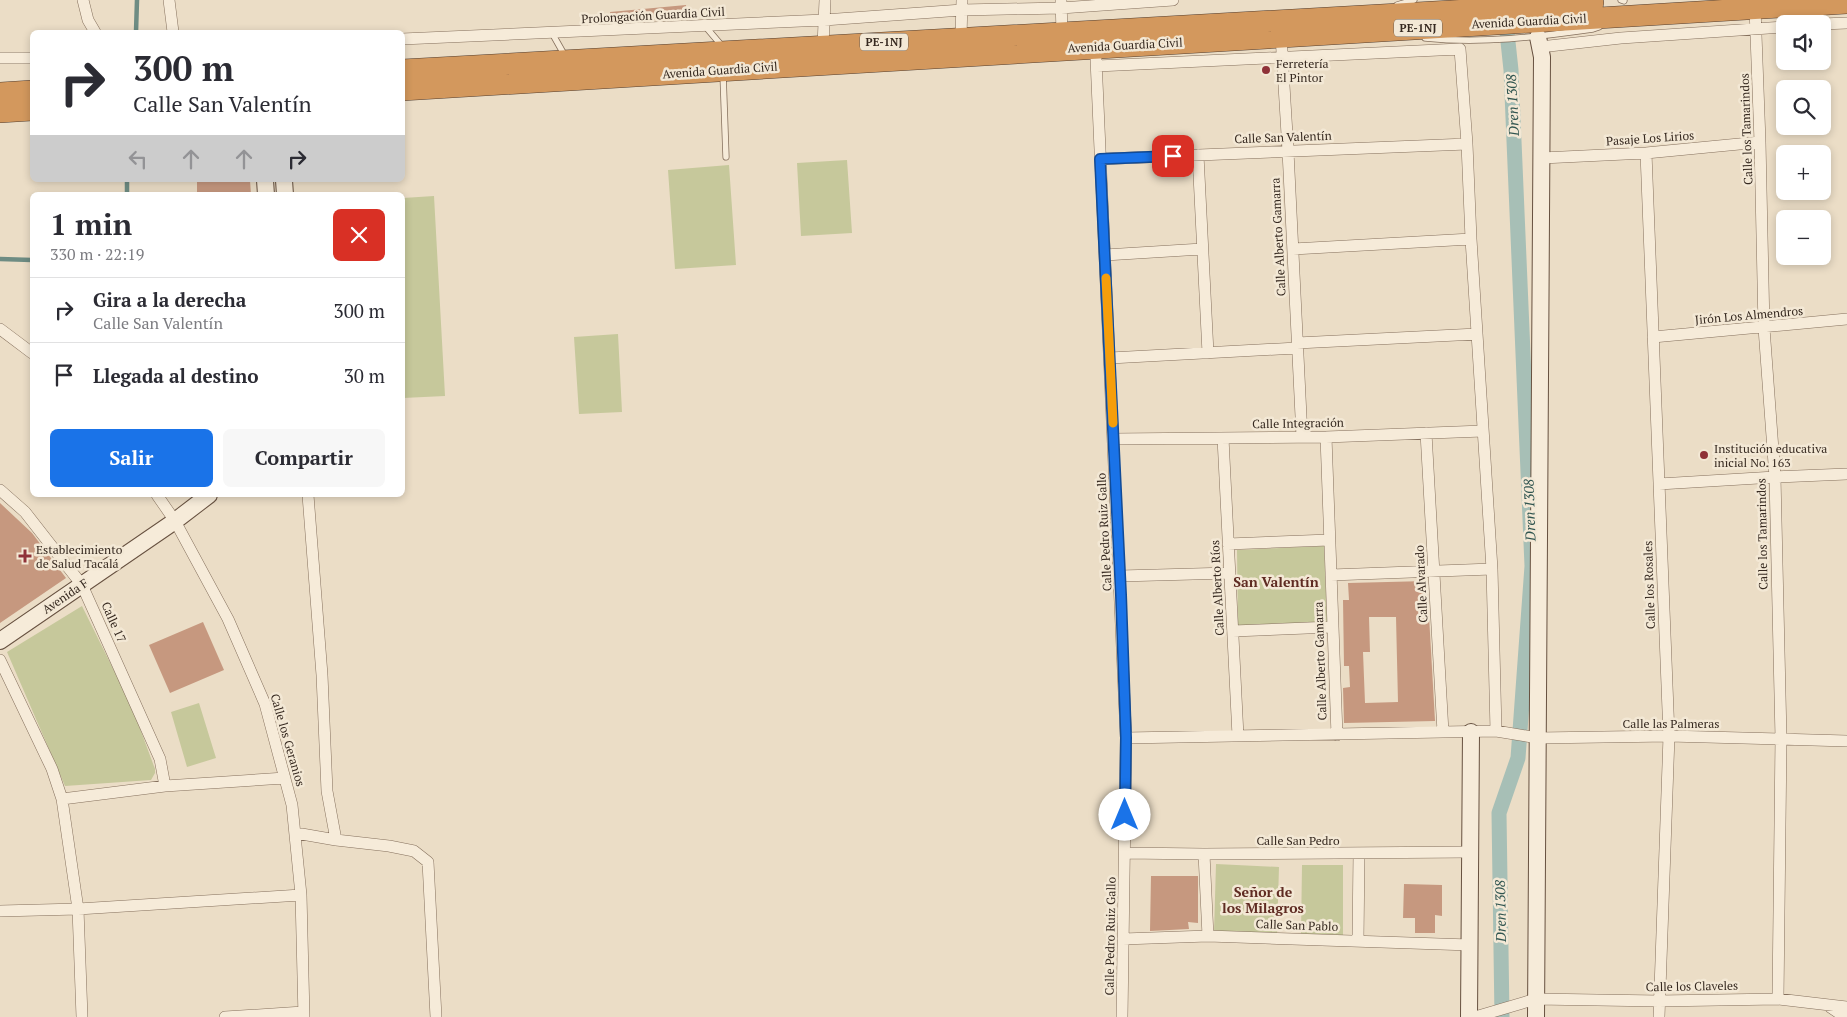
<!DOCTYPE html>
<html lang="es">
<meta charset="utf-8">
<style>
:root{--surface:#fff;--page:#f7f7f7;--text:#2b2b33;--muted:#7c7c81;--line:#e1e1e2;--accent:#1a73e8}
body{margin:0;font-family:"PT Serif",serif;background:var(--page);color:var(--text);height:100vh;display:flex;flex-direction:column;font-size:19px;white-space:nowrap}
*{box-sizing:border-box;margin:0}
p{font-size:16px;color:var(--muted)}
.icon{flex:none;width:28px;height:28px;fill:none;stroke:currentColor;stroke-width:2;stroke-linecap:round;stroke-linejoin:round}
.map{position:relative;flex:1;overflow:hidden}
.panel{position:absolute;left:30px;top:192px;width:375px;height:305px;display:flex;flex-direction:column;background:var(--surface);border-radius:8px;box-shadow:0 2px 8px #0003}
.panel>*{flex:none}
.top-card{position:absolute;left:30px;top:30px;width:375px;height:152px;border-radius:8px;box-shadow:0 2px 8px #0003;background:#fff;color:var(--text);overflow:hidden}
.controls{position:absolute;left:1776px;top:15px;display:grid;gap:10px}
.controls a{display:grid;place-items:center;width:55px;height:55px;border-radius:8px;background:var(--surface);box-shadow:0 2px 8px #0003;font-size:25px}
.pin{position:absolute;display:grid;place-items:center;width:42px;height:42px;color:#fff;margin:-21px;border-radius:10px;box-shadow:0 2px 8px #0006}
.me{position:absolute;width:55px;margin:-28px;rotate:0deg;stroke-linejoin:round;filter:drop-shadow(0 0 4px #0008)}
.turn{display:flex;align-items:center;gap:18px;height:105px;padding:0 20px;font-size:22px}
.turn .icon{width:65px;height:65px;stroke-width:2.5}
.turn b{display:block;font-size:35px;line-height:42px}
.lanes{display:flex;align-items:center;height:48px;padding:0 20px;background:#0003;justify-content:center;gap:25px;direction:ltr}
.lanes .off{opacity:.35}
.round{display:grid;place-items:center;flex:none;width:52px;height:52px;border-radius:8px;background:var(--page)}
.head{display:flex;align-items:center;justify-content:space-between;height:85px;padding:0 20px}
h1{font-size:30px;font-weight:600;line-height:38px}
.primary-button{display:flex;gap:10px;margin-top:auto;padding:10px 20px}
.primary-button a{flex:1;height:58px;border-radius:8px;background:var(--accent);color:#fff;font-size:20px;font-weight:600;line-height:58px;text-align:center}
.primary-button a+a{background:var(--page);color:var(--text)}
ul{padding:0;list-style:none}
li{display:flex;align-items:center;gap:15px;height:65px;padding:0 20px;border-top:1px solid var(--line)}
li div{flex:1}
li b{display:block;font-size:19px}
li em{font-style:normal}
.map>svg:first-child{display:block}
</style>
<div class="map">
<svg width="1847" height="1017" viewBox="0 0 1847 1017">
<rect width="100%" height="100%" fill="#ebddc6"/>
<path fill="#c6c89b" d="M847,160l5,73 -51,3 -4,-73z
M729,165l7,100 -61,4 -7,-99z
M434,196l11,200 -42,2v-200z
M618,334l4,78 -43,2 -5,-77z
M1324,546l3,76 -89,4 -1,-76z
M82,606l50,101 23,62v4l-4,7 -86,6 -58,-134z
M199,703l17,55 -29,9 -16,-55z
M1216,864l63,3 -2,67 -63,-2z
M1302,865h41v70l-42,-1z"/>
<g fill="none" stroke-linecap="round" stroke-linejoin="round">
<path stroke="#6e8c83" stroke-width="4.5" d="M136,32l1,-32
M127,195v-15
M0,259l32,1"/>
<path stroke="#a7bfb6" stroke-width="15" d="M1502,1017l-3,-204 19,-55 14,-192 -21,-496 -5,-47"/>
</g>
<path fill="#c6987f" fill-rule="evenodd" d="M686,5l1,14 -75,3 -2,-10z
M197,180h53l1,15h-54z
M0,503l32,30 34,45 -66,45z
M1427,581l8,140 -91,2 -1,-35 7,-1 -1,-21h-5l-1,-66h6l-1,-17zM1369,617h27l2,85 -33,1 -2,-51h7z
M203,622l21,48 -54,23 -21,-48z
M1151,876h47v47l-10,-1 1,7 -39,2z
M1404,884l38,1v31l-7,-1v18h-20v-15h-12z"/>
<g fill="none" stroke-linecap="round" stroke-linejoin="round">
<g stroke="#85705d" stroke-width="7">
<path id="lane" d="M1621,0l3,1
M1397,5l17,-5
M705,26l17,20
M552,33l13,23
M1425,38c56,6 112,-1 168,-9l6,-2
M723,74l3,83"/>
</g>
<g stroke="#85705d" stroke-width="12">
<path id="street" d="M83,0l5,20 7,12
M169,0l4,32
M1061,0l1,32
M1755,8l5,134 4,186 11,149 6,261 -3,261
M1822,24l25,-1
M1281,36l7,115 14,286
M961,38l1,-38
M402,39l422,-19 138,-10 99,-2 112,-8
M823,46l2,-46
M1540,47l81,-9 164,-11
M0,58h32
M1096,59l30,679 -4,279
M1097,66l363,-17 7,95 4,95 21,330 4,162
M1646,153l23,583 -10,281
M1198,155l10,198
M1542,158l104,-5 114,-11
M1101,159l366,-15
M1293,249l178,-10
M1105,255l97,-6
M0,329l32,24
M1653,337l194,-18
M1297,343l180,-9
M1110,358l187,-10
M1426,433l17,299
M1326,437l11,298
M1223,438l15,298
M1113,439l213,-2 157,-6
M1659,484l116,-7 72,-3
M0,490l25,22 57,73 78,174 5,27
M157,495l18,26 53,98 37,85 27,101 9,90 3,122
M308,495l14,180 5,116 9,49
M1228,544l101,-4
M1331,575l161,-6
M1120,576l110,-3
M1233,631l99,-4
M0,660l52,109 10,30 16,110 4,108
M1126,738l370,-7 42,7 131,-2 178,5
M62,799l103,-13 120,-8
M296,833l40,7 53,6 25,5 14,11 8,155
M1125,853l79,1 266,-2
M1204,854l4,82
M0,911l78,-2 223,-14
M1123,939l85,-3 262,9
M1358,941l1,-88
M1830,1007l15,10
M225,1017l78,-5
M1475,1017l61,-18 123,2 119,-2 69,8"/>
</g>
<g stroke="#675140" stroke-width="18">
<path id="secondary" d="M265,180l1,15
M284,180l1,15
M0,641l175,-120 34,-26
M1469,1017l2,-285
M1536,1017l6,-960 -4,-20"/>
</g>
<g stroke="#533f31" stroke-width="22">
<path id="highway" d="M402,70l1191,-67
M402,90l1445,-87
M0,93l32,-2
M0,112l32,-2"/>
</g>
<use href="#lane" stroke="#f6ebd9" stroke-width="5.5"/>
<use href="#street" stroke="#f6ebd9" stroke-width="11"/>
<use href="#secondary" stroke="#f6ebd9" stroke-width="16"/>
<use href="#highway" stroke="#d3985d" stroke-width="21"/>
</g>
<g fill="none" stroke-linecap="round" stroke-linejoin="round">
<g stroke="#114b97" stroke-width="12">
<path id="route" d="M1125,815l1,-77 -5,-143 -21,-436 73,-3"/>
</g>
<use href="#route" stroke="#1a73e8" stroke-width="9"/>
<path stroke="#f59e0b" stroke-width="9" d="M1106,278l7,145"/>
</g>
<g fill="#8f3238" stroke="#f3e8d5" stroke-width="2">
<circle cx="1266" cy="70" r="5"/>
<circle cx="1704" cy="455" r="5"/>
<path d="M22.5 548.5h5v5h5v5h-5v5h-5v-5h-5v-5h5z"/>
</g>
<g text-anchor="middle" dominant-baseline="central" stroke-width="5" stroke-linejoin="round" paint-order="stroke">
<g fill="#f3e8d5" stroke="#6f6256" stroke-width="1">
<rect x="1394" y="19.5" width="48" height="17" rx="4"/>
<rect x="860" y="33.5" width="48" height="17" rx="4"/>
</g>
<g font-size="11" font-weight="bold" fill="#362920">
<text x="1418" y="28">PE-1NJ</text>
<text x="884" y="42">PE-1NJ</text>
</g>
<g font-size="12" fill="#362920" stroke="#f3e8d5">
<text transform="translate(653 15) rotate(-3)">Prolongación Guardia Civil</text>
<text transform="translate(1529 21) rotate(-3)">Avenida Guardia Civil</text>
<text transform="translate(1125 45) rotate(-3)">Avenida Guardia Civil</text>
<text transform="translate(720 70) rotate(-4)">Avenida Guardia Civil</text>
<text transform="translate(1746 129) rotate(-92)">Calle los Tamarindos</text>
<text transform="translate(1283 137) rotate(-2)">Calle San Valentín</text>
<text transform="translate(1650 138) rotate(-4)">Pasaje Los Lirios</text>
<text transform="translate(1278 237) rotate(-93)">Calle Alberto Gamarra</text>
<text transform="translate(1749 315) rotate(-5)">Jirón Los Almendros</text>
<text transform="translate(1298 423) rotate(-1)">Calle Integración</text>
<text transform="translate(1104 532) rotate(-93)">Calle Pedro Ruiz Gallo</text>
<text transform="translate(1762 534) rotate(-91)">Calle los Tamarindos</text>
<text transform="translate(1421 584) rotate(-93)">Calle Alvarado</text>
<text transform="translate(1649 585) rotate(-92)">Calle los Rosales</text>
<text transform="translate(1217 588) rotate(-93)">Calle Alberto Ríos</text>
<text transform="translate(65 596) rotate(-34)">Avenida F</text>
<text transform="translate(114 622) rotate(66)">Calle 17</text>
<text transform="translate(1320 661) rotate(-92)">Calle Alberto Gamarra</text>
<text x="1671" y="723">Calle las Palmeras</text>
<text transform="translate(288 740) rotate(74)">Calle los Geranios</text>
<text x="1298" y="840">Calle San Pedro</text>
<text transform="translate(1297 925) rotate(2)">Calle San Pablo</text>
<text transform="translate(1110 936) rotate(-89)">Calle Pedro Ruiz Gallo</text>
<text transform="translate(1692 986) rotate(-1)">Calle los Claveles</text>
</g>
<g font-size="12" fill="#362920" stroke="#f3e8d5" text-anchor="start">
<text x="1276" y="63">Ferretería<tspan x="1276" dy="14">El Pintor</tspan></text>
<text x="1714" y="448">Institución educativa<tspan x="1714" dy="14">inicial No. 163</tspan></text>
<text x="36" y="549">Establecimiento<tspan x="36" dy="14">de Salud Tacalá</tspan></text>
</g>
<g font-size="14" font-style="italic" fill="#305550" stroke="#f3e8d5">
<text transform="translate(1512 105) rotate(-93)">Dren 1308</text>
<text transform="translate(1529 510) rotate(-92)">Dren 1308</text>
<text transform="translate(1500 911) rotate(-91)">Dren 1308</text>
</g>
<g font-size="14" font-weight="bold" fill="#5f2b22" stroke="#f3e8d5">
<text x="1276" y="581">San Valentín</text>
<text x="1263" y="891">Señor de<tspan x="1263" dy="16">los Milagros</tspan></text>
</g>
</g>
</svg>
<div class="controls">
<a><svg class="icon" aria-label="sound" viewBox="0 0 24 24"><path d="M4 9h4l5-4v14l-5-4H4zM17 9q2 3 0 6"/></svg></a>
<a><svg class="icon" aria-label="search" viewBox="0 0 24 24"><circle cx="10" cy="10" r="6"/><path d="M15 15l6 6"/></svg></a>
<a>+</a>
<a>−</a>
</div>
<div class="pin" style="left:1173px;top:156px;background:#d93025"><svg class="icon" aria-label="arrive" viewBox="0 0 24 24"><path d="M6 21V4h12l-3 4 3 4H6"/></svg></div>
<svg class="me" style="left:1125px;top:815px" viewBox="-20 -20 40 40"><circle r="19" fill="#fff"/><path d="M0-13L10 11 0 6-10 11z" fill="#1a73e8"/></svg>
<div class="top-card">
<div class="turn"><svg class="icon" aria-label="right" viewBox="0 0 24 24"><path d="M7 20v-9h11M14 6l5 5-5 5"/></svg><div><b>300 m</b>Calle San Valentín</div></div>
<div class="lanes"><svg class="icon off" aria-label="left" viewBox="0 0 24 24"><path d="M17 20v-9H6M10 6l-5 5 5 5"/></svg><svg class="icon off" aria-label="ahead" viewBox="0 0 24 24"><path d="M12 20V5M6 11l6-6 6 6"/></svg><svg class="icon off" aria-label="ahead" viewBox="0 0 24 24"><path d="M12 20V5M6 11l6-6 6 6"/></svg><svg class="icon" aria-label="right" viewBox="0 0 24 24"><path d="M7 20v-9h11M14 6l5 5-5 5"/></svg></div>
</div>
<section class="panel">
<div class="head"><div><h1>1 min</h1><p>330 m · 22:19</p></div><a class="round" style="background:#d93025;color:#fff"><svg class="icon" aria-label="close" viewBox="0 0 24 24"><path d="M6 6l12 12M18 6L6 18"/></svg></a></div>
<ul>
<li><svg class="icon" aria-label="right" viewBox="0 0 24 24"><path d="M7 20v-9h11M14 6l5 5-5 5"/></svg><div><b>Gira a la derecha</b><p>Calle San Valentín</p></div><em>300 m</em></li>
<li><svg class="icon" aria-label="arrive" viewBox="0 0 24 24"><path d="M6 21V4h12l-3 4 3 4H6"/></svg><div><b>Llegada al destino</b></div><em>30 m</em></li>
</ul>
<div class="primary-button"><a>Salir</a><a>Compartir</a></div>
</section>
</div>
